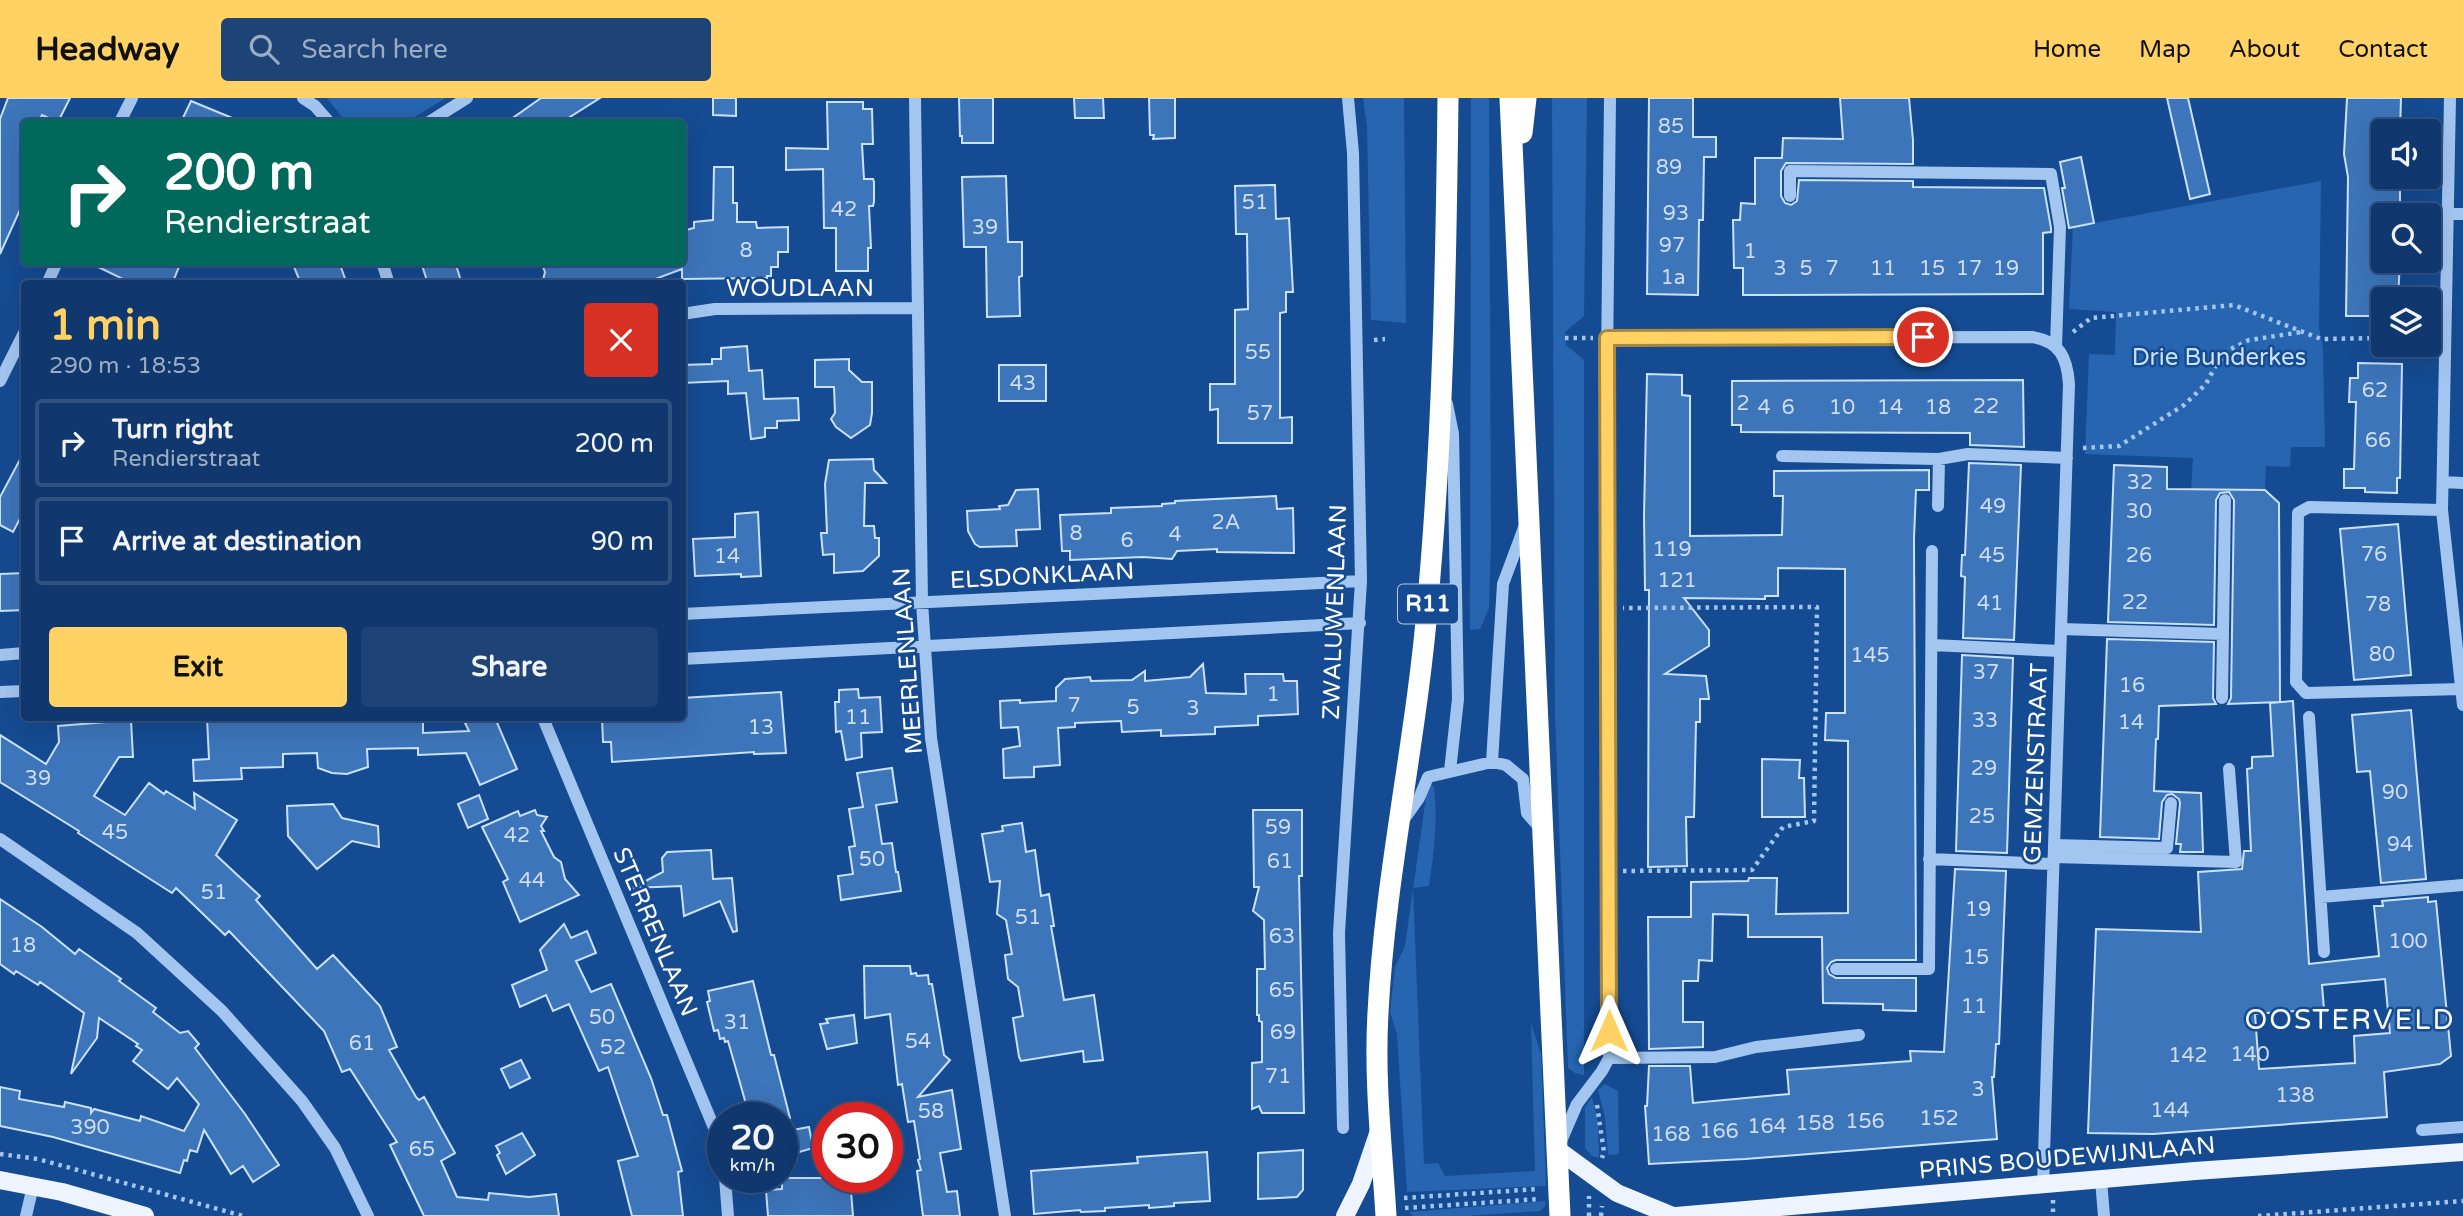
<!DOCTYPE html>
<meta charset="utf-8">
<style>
:root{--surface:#10386e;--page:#1e4376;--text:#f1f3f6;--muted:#9cacc2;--line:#305281;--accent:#ffd263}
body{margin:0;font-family:"Varela Round",sans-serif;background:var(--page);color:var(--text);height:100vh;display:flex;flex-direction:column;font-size:26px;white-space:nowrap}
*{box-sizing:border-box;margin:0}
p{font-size:23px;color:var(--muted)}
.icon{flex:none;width:38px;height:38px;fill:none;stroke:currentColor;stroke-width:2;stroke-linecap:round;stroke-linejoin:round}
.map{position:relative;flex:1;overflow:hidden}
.details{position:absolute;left:21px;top:182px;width:665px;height:441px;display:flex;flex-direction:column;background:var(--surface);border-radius:7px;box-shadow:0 7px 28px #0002,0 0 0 2px var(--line)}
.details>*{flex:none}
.hud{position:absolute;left:21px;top:21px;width:665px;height:147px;border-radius:7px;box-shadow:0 7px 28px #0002,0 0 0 2px var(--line);background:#00695c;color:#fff;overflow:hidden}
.controls{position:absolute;left:2371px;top:21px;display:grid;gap:14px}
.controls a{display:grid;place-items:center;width:70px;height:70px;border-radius:7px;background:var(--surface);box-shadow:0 7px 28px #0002,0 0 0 2px var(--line);font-size:35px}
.speed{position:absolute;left:707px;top:1004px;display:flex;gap:14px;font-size:35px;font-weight:700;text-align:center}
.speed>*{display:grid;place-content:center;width:91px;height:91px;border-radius:50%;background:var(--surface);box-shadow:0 7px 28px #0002,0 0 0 2px var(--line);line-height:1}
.speed small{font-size:18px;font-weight:400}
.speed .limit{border:10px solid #d22;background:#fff;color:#111}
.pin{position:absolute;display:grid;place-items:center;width:60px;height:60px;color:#fff;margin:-30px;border:4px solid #fff;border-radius:50%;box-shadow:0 2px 7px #0007}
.me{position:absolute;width:77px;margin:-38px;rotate:0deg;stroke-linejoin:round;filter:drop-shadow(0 0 5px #0008)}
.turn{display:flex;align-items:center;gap:24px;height:147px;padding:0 28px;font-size:32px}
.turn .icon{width:91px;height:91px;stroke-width:2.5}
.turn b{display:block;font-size:49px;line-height:60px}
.round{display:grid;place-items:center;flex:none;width:74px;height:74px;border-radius:7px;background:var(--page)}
.head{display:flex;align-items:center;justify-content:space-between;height:119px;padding:0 28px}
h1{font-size:42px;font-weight:700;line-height:52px;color:var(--accent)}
.cta{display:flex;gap:14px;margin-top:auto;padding:14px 28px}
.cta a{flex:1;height:80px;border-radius:7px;background:var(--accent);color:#111;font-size:28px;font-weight:700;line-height:80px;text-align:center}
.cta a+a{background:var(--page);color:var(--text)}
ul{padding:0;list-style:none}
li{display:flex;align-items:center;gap:21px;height:88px;margin:0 14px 10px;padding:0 14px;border:4px solid var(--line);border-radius:7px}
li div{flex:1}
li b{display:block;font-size:26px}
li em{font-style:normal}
header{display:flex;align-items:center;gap:42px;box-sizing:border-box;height:98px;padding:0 35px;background:var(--accent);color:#111}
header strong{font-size:33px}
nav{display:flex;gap:38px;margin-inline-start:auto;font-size:24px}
.search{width:490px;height:63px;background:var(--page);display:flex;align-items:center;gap:18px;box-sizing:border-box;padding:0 24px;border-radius:7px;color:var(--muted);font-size:26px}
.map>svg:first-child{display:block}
</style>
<header>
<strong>Headway</strong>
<div class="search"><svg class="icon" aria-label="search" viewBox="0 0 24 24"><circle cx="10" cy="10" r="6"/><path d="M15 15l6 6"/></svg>Search here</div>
<nav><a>Home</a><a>Map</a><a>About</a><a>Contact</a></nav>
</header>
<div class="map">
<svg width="2463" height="1118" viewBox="0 0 2463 1118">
<rect width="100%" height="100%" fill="#154b92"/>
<path fill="#2765b1" d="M327,0h119l-40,24h-60z
M1363,0h41l2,225 -35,-3 -4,-193z
M1471,0h18l2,442 -2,68 -9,21 -10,1z
M1552,0h35l-3,218 -19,16 1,13 18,15v715l-9,-2 -7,-5 -13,-352z
M2321,83l-2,147 4,20 2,99h-34l-1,20 -24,-1 -1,24h-74l2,-32 -108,-4 4,-100 26,1 1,-43 -47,-3 4,-82z
M1431,687l3,2c4,34 0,65 -5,99l-16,2 11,276 14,-1 7,13 90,-5 -4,-148 10,31 5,132 -139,6 -10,-158 -7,-22 5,-45 10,-21 22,-156z
M1605,986l13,7 1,63 -11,1 -3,-38 -7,-27z
M1592,999l6,26 1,35 -7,-2 -7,-8v-41z
M1546,1103l-1,5 -5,5 -74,5h-53l-4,-4z"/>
<path fill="#3d75ba" stroke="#cae1fc" stroke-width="2" fill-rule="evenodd" d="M8,0h62l-12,24 -16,-7 -3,7h-15v79l-24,53v-135z
M541,0h59l-30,19 4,5h-67z
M713,0h23v18l-23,-1z
M959,0h34v45h-31v-7h-2z
M1074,0h29l1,20h-29z
M1149,0h26v40l-22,1 1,-4h-4z
M1649,0h44v39h23v20h-12l-1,63h-4l-1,75 -51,-1z
M1840,0h69l4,42v24l-127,-1 -5,8v25l4,7 6,2 6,-4 2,-21 114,1v6l131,1 7,40v4l-8,1v61l-300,1v-27h-9l-1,-48h7l1,-17 14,1v-46h27l1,-20 60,1z
M2167,0h21l22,96 -20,5z
M2347,0h54l-1,33h-16v46h16v38h-16v46h16l-2,38h-14v17h-38l2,-139 -4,-23z
M191,3l51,21h-61z
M827,4h36v7h9l1,35h-11l2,35h9l1,3v20l-1,4h-4l2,42h-3v23h-32v-43h-12l-1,-59 -37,1v-22l42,1z
M2081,59l13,66 -25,5 -7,-40h3l-5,-26z
M714,69h19v36h4v19h19l1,6 31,-1v25h-10v15h-7v9h-4v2l-85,1v-10l-40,15h-100l3,-12 -4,-10h141v-31l12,-3v-6l19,-2z
M1006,78l2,66h14v34l-3,1 1,39 -33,1 -1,-70h-22l-2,-70z
M1275,87l1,34 13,-1 4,74h-7v20l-6,1v105l12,-1v26h-74v-34l-8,1v-26h25v-74l13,-1 -1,-75h-11l-1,-48z
M88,164h93l-9,22h-39z
M292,164h47l8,22h-46z
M421,164h34l7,22h-34z
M747,248l2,25 13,-1 2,29 34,-1 1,22 -22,1v7h-12v9l-14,2 -5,-46 -18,1v-13l-46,2v-18l30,-1v-5h9v-11z
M849,261v11l13,12h10v31l-2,12 -19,13 -15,-11 -5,-8 4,-6 -1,-26h-19v-27z
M2358,265l44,1 -2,114h-3v15l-32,-1v-4h-21v-19h10l2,-67h-7l1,-24h8z
M999,267h47v36h-47z
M1647,276l35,1v20l8,1v140l92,-1 1,-39h-9v-25l155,-1v20h-13l-2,48 2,422h-80l-5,2 -4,6 2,6 7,4h80v33l-33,-1v-6l-60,-1 -1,-66h-74v-22l-35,-1 -1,47 -13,-1 -1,21h-15v41h20v25l-54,2 -1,-132h43v-35l57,-1 1,-3h28l-1,36 72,-1v-172l-23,-1 1,-27h19v-144l-67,-1v28h-13v3l-81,-1 25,32v16l-44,28 41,2 3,23h-9v23h-4l-2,95h-8l1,49 -39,1 1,-277h-4l-1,-74z
M2023,282l1,67 -54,-2v-12l-229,-1v-7h-9v-44z
M24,354v59l-11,21 -13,-7v-28z
M873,361l1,11 12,13h-21l-1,43h10l1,12h4v18l-16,15 -29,2v-19l-11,1 -2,-22h6l-2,-49 4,-24z
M1969,365l52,2 -7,175 -51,-2 2,-61 -4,-1 1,-21h3z
M2114,367l53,2v22l98,1 14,13 1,199 -52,2 3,-6 3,-198 -5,-8 -9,1 -4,7 -2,125 -106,-3z
M1038,391l2,40 -24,1 1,16 -37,1 -5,-3 -7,-13 -1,-20 33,-2 -1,-3 9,-1 8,-15z
M1276,398l1,13 16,-1 1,45 -77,-1v-3l-40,2 -5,8 -29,-2 -73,3v-9h-8l-2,-36 51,-2v-5l51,-2v-2l13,-1v-2z
M758,414l3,64 -20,1v-3l-46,2 -2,-37 42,-2v-23z
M2398,426l13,151 -57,5 -14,-151z
M24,475v37l-24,1v-37z
M2107,541l107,3 -1,56 3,6 -57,2 -1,33h-2l-2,52 47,2 2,59h-23l1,-8h-5l4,-41 -1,-4 -7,-5 -5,1 -5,7 -3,37 -59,-2z
M1962,557l51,3 -6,195 -51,-2z
M1203,566l3,29 40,1 -1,-20h38l1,7h13l1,33 -40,2v9l-43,2v7l-54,2v-6l-39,2 -1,-11 -46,2v4l-17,1 2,37 -26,2v10l-30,1 -1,-29 17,-3 -2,-19 -17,1 -1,-27 20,-1v3l36,-2v-13l9,-9 25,-2 1,4 41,-1 13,-9v10l45,-4z
M858,591l1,9 21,-1 2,35 -21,1 1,24 -16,3 -5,-29 -5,1 -1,-30h4v-12z
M781,594l5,61 -32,1v-2l-142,10 -1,-20h-8l-1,-24h80v-20z
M2293,603l16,263 70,-8 -5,-50h9l-1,-5 46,-4v5l8,-1 15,155 -11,8 -56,8 3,45 -234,17 -65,-1 8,-204 105,3 -3,-60 44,-3 2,-18h7l-4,-82 5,-1v-11l21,-1 -3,-53zM2385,881l5,54 -36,3 1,27 -96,6 -4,-55 69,-5 -2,-24z
M2411,612l15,169 -45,4 -11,-112 -13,1 -5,-57z
M207,620h216v15l46,-2 -4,-8 15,-5h15l22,51 -37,16 -14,-32 -48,2v-7l-51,1 1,18 -21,7 -15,-1 -14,-5 -1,-15 -34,1v13l-42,1 1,11 -48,2 -1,-21 16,-1z
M131,622l2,37h-14l-25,39 31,19 24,-32 15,11 2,-3 29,18 -1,-16 43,27 -21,35 44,41 -4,4 61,69 16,-14 47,51 17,41 -8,3 27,47 3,3 5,-3 31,56 -14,8 16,36 31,3 1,-7 40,4 27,-3 3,22h-135l-34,-71 7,-3 -47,-73 -8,3 -18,-41 -95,-100 -4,4 -49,-47 -4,5 -94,-60 1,-2 -79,-49v-47l46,29 13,-22 -1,-16z
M1762,661l38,1 -1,18h5l1,39h-43z
M892,670l5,34 -21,3 6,39 10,-1 4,29h2l3,19 -60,9 -3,-24 15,-2 -4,-27 6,-1 -6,-37 14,-2 -6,-34z
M479,697l9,24 -20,9 -10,-24z
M333,706l9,14 36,8 1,21 -27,-6 -35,28 -29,-33 -1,-30z
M535,712l2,5 10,2 -6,9 3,5h-3l13,26 7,5 4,17 14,16 -59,27 -17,-40 5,-3 -26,-52 36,-16 2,5z
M1253,712h49v66h-3l5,237h-42l-3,-7 -7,3v-46l10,-1v-40l-3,-1v-6h-2v-46h8l-1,-49 -11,-9 6,-24h-5z
M1022,725l4,29 9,-2 6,46 8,-2 5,32h-3l13,74 30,-5 9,65 -19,2 -1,-11 -62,10 -2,-4 -6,-39 10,-2 -5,-29 -10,-8 -3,-24 7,-1 -6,-34 -9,-6 3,-33 -10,1 -8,-48 21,-3 -1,-5z
M711,752l2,29 19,-1 5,53 -4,1 -13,-31 -36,15 -3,-30 -49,2 31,-16 -1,-14 5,-6z
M1955,771l51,2 -7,173h-3l-2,33h-2l5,62 -252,20 -96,5 -4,-58h2l2,-40h41l3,37 96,-9 -2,-24 124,-9 -1,-10 34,1z
M0,801l42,28 33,27 4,-5 42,30 -2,2 37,27 -3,4 27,21 8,-2 11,13 -4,4 50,66 34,51 -26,17 -10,-16 -12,8 -27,-44 -7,22 -7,-2 -3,11 -3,-1 -4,13 -127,-36 -53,-11v-39l20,4 -1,8 45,8 1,-5 26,6v5l3,-4 46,12 1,-5 43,15 15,-27 -22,-26 -9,11 -35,-28 9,-11 -6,-4 2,-2 -39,-26 -2,20 -26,36 13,-61 -44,-31 -2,3 -22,-14 -2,3 -14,-10z
M564,826l7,14 16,-7 9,22 -20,8 15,31 20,-8 40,94 12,37h4l15,56 -4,1 5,44h-51l-14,-55 20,-5 -30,-89 -9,4 -30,-67 -16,7 -7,-16 -26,12 -8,-22 35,-15 -7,-20z
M864,868h46l1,8 5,-1 1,3 11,-1 1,9h3l12,71 6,5 -32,37 34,-7 9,59 -21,4 7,39 10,-1 3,25h-37l-6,-45 4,-1 -3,-10 2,-1 -6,-38 -6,1 -6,-38 -4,1 -8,-71 -25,4z
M753,883l18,74h3l16,63h-40l-22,-77 -3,1 -1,-4 -4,1 -2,-9 -4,1 -7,-29 3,-1 -2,-10z
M854,917l3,28 -30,6 -7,-25 8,-1 -2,-4z
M521,962l9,18 -20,10 -9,-19z
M809,1029l4,21 -31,9v-25z
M522,1035l13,22 -29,19 -9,-19 3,-2 -4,-7z
M1303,1052v40l-6,7 -39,2v-46z
M1207,1054l3,49 -36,2v3l-25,2v-3l-44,3v3l-24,1 -1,-2 -46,4 -3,-43 107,-8 -1,-6z
M782,1080h68l3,38h-85l-2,-26 16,-1z"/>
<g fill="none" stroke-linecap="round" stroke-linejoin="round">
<path stroke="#a3c6f1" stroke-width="4.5" stroke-dasharray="3.5 5" stroke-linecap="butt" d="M2073,234l18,-14 143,-13 87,34 63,-1
M1565,240h28
M1374,242l11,-1
M2083,350l36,-2 65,-41 22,-21 10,-19 13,-15 20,-10 53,-8
M1623,773l129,-1 31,-43 31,-6 3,-214 -194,1
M1597,1007l7,47 -2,6
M0,1056l38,5 205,57
M1404,1100l134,-9
M2053,1102v16
M1405,1110l135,-9
M1589,1118v-20
M1601,1118l1,-10
M2258,1118l205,-15"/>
<path stroke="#a3c6f1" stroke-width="12" d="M303,0l12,8 14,16
M915,0l7,504 9,136 74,478
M2450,0l-8,412 21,195
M120,24l12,-24
M429,24l38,-24
M1790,98v-25l261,3 9,53 -4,119
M2449,116h14
M382,164l7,22
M47,186l10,-22
M682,216l33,-5 202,-1
M1607,240l425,-1c28,5 35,20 37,47l-26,801
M0,283l24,-48
M1447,306l6,30 5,265 -8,72
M1782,358l157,3 29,-5 99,4
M2443,384l20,1
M1938,408l1,-47
M2442,412l-133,-3 -11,6 -2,169 10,11 156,-4
M682,516l679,-33
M2061,531l162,5
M1932,547l128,6
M0,557l24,-2
M682,561l678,-36
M0,594l24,-1
M2222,600l3,-198
M2309,619l15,235
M543,620l177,424 3,21
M1492,664l11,-178 22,-59
M1404,721l15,-21 9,-21 64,-15 14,3 17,14 4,34 14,16
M0,741l137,94 85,78 80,90 33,47 33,68
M2054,747l113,3 4,-45
M2054,759l182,5 -7,-93
M1929,761l124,5
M2321,799l142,-12
M1836,871h93l3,-418
M1609,960l106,-1 41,-10 103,-12
M1343,1030l-4,-195 22,-352 -8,-428 -5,-55
M2422,1032l41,-3
M1561,1043l16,-37 25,-33 7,-13 -2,-696 3,-264
M725,1080l3,38
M2101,1082l3,36
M26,1118l7,-30"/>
<path stroke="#edf4ff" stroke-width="18" d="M1558,1052l59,43 56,23
M0,1082l62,12 83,24
M1345,1118l16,-32 18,-53
M1676,1118l519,-45 268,-19"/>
<path stroke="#fff" stroke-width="21" d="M1510,0l50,1118
M1522,35l4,-35
M1386,1118c-4,-67 -12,-136 -8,-203 7,-139 39,-275 50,-414 15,-166 18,-334 20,-501"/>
</g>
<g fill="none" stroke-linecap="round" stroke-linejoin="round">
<g stroke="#a68840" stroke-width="18">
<path id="route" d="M1609,933l-2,-693 316,-1"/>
</g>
<use href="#route" stroke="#ffd263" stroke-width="12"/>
</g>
<g text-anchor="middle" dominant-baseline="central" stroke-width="5" stroke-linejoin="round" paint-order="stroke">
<g font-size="21" fill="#cedcee">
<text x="1671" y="28">85</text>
<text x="1669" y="69">89</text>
<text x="1255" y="104">51</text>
<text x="844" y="111">42</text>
<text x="1676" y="115">93</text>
<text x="985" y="129">39</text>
<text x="1672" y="147">97</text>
<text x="746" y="152">8</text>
<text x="1750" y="153">1</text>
<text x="1780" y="170">3</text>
<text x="1806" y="170">5</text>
<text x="1832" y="170">7</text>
<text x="1883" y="170">11</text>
<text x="1932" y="170">15</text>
<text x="1969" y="170">17</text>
<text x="2006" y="170">19</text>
<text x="1673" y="179">1a</text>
<text x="1258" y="254">55</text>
<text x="1023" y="285">43</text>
<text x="2375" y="292">62</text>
<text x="1743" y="305">2</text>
<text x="1986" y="308">22</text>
<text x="1764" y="309">4</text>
<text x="1788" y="309">6</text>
<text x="1842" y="309">10</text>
<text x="1890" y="309">14</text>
<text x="1938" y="309">18</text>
<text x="1260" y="315">57</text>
<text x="2378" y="342">66</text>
<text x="2140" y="384">32</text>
<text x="1993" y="408">49</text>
<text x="2139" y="413">30</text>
<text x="1226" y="424">2A</text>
<text x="1076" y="435">8</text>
<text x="1175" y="436">4</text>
<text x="1127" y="442">6</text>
<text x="1672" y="451">119</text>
<text x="2374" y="456">76</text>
<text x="1992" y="457">45</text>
<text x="2139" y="457">26</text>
<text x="727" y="458">14</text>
<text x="1677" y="482">121</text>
<text x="2135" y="504">22</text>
<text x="1990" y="505">41</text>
<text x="2378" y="506">78</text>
<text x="2382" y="556">80</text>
<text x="1870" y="557">145</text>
<text x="1986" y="574">37</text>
<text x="2132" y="587">16</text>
<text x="1273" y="596">1</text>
<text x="1074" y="607">7</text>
<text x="1133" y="609">5</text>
<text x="1193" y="610">3</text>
<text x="858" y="619">11</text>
<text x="1985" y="622">33</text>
<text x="2131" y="624">14</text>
<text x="761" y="629">13</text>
<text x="1984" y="670">29</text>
<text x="38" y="680">39</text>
<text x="2395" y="694">90</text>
<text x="1982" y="718">25</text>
<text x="1278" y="729">59</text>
<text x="115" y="734">45</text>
<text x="517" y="737">42</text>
<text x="2400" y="746">94</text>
<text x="872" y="761">50</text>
<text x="1280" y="763">61</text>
<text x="532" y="782">44</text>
<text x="214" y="794">51</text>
<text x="1978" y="811">19</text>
<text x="1028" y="819">51</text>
<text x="1282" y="838">63</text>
<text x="2408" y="843">100</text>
<text x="23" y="847">18</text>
<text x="1976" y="859">15</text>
<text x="1282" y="892">65</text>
<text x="1974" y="908">11</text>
<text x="602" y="919">50</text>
<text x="737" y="924">31</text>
<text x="1283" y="934">69</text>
<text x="918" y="943">54</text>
<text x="362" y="945">61</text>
<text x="613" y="949">52</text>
<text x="2250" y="956">140</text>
<text x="2188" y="957">142</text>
<text x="1278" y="978">71</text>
<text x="1978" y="991">3</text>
<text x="2295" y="997">138</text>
<text x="2170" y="1012">144</text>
<text x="931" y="1013">58</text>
<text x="1939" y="1020">152</text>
<text x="1865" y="1023">156</text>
<text x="1815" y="1025">158</text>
<text x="1767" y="1028">164</text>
<text x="90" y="1029">390</text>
<text x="1719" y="1033">166</text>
<text x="1671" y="1036">168</text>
<text x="422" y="1051">65</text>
</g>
<rect fill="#154b92" stroke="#b9c9de" stroke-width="2" x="1398" y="486.5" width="60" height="39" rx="5"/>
<g font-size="23" font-weight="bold" fill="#fff">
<text x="1428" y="506">R11</text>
</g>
<g font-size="24" fill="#fff" stroke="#154b92">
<text x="800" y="190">WOUDLAAN</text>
<text transform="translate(1042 478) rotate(-3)">ELSDONKLAAN</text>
<text transform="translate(1335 514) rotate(-88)">ZWALUWENLAAN</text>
<text transform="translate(908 563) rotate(-94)">MEERLENLAAN</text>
<text transform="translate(2036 665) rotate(-88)">GEMZENSTRAAT</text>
<text transform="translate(655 834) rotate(67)">STERRENLAAN</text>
<text transform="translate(2067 1060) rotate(-5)">PRINS BOUDEWIJNLAAN</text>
</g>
<g font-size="24" fill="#cae1fc" stroke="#154b92">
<text x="2219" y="259">Drie Bunderkes</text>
</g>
<g font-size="28" letter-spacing="2" fill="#fff" stroke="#154b92">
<text x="2350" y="922">OOSTERVELD</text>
</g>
</g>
</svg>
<div class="controls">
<a><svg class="icon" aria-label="sound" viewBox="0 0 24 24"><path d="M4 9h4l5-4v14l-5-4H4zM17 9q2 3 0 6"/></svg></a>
<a><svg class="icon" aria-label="search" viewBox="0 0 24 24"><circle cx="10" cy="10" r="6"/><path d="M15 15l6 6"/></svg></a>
<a><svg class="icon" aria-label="layers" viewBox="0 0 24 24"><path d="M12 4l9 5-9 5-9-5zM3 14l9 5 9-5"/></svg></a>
</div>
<div class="speed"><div>20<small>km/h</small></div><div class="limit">30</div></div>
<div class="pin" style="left:1923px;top:239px;background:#d93025"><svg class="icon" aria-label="arrive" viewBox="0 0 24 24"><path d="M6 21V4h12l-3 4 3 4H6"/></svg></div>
<svg class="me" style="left:1609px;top:933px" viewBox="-20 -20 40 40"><path d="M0-17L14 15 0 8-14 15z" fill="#ffd263" stroke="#fff" stroke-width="4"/></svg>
<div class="hud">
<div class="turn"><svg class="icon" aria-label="right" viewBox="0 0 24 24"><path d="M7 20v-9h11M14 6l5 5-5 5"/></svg><div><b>200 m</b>Rendierstraat</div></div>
</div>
<section class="details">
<div class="head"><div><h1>1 min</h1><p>290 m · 18:53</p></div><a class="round" style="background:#d93025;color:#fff"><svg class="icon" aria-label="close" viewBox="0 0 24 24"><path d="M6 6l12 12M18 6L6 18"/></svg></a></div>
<ul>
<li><svg class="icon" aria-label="right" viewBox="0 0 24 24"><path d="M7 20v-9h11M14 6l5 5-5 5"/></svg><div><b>Turn right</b><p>Rendierstraat</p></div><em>200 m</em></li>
<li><svg class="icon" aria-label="arrive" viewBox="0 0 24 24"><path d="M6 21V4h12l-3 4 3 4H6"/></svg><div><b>Arrive at destination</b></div><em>90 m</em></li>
</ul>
<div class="cta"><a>Exit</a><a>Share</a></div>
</section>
</div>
